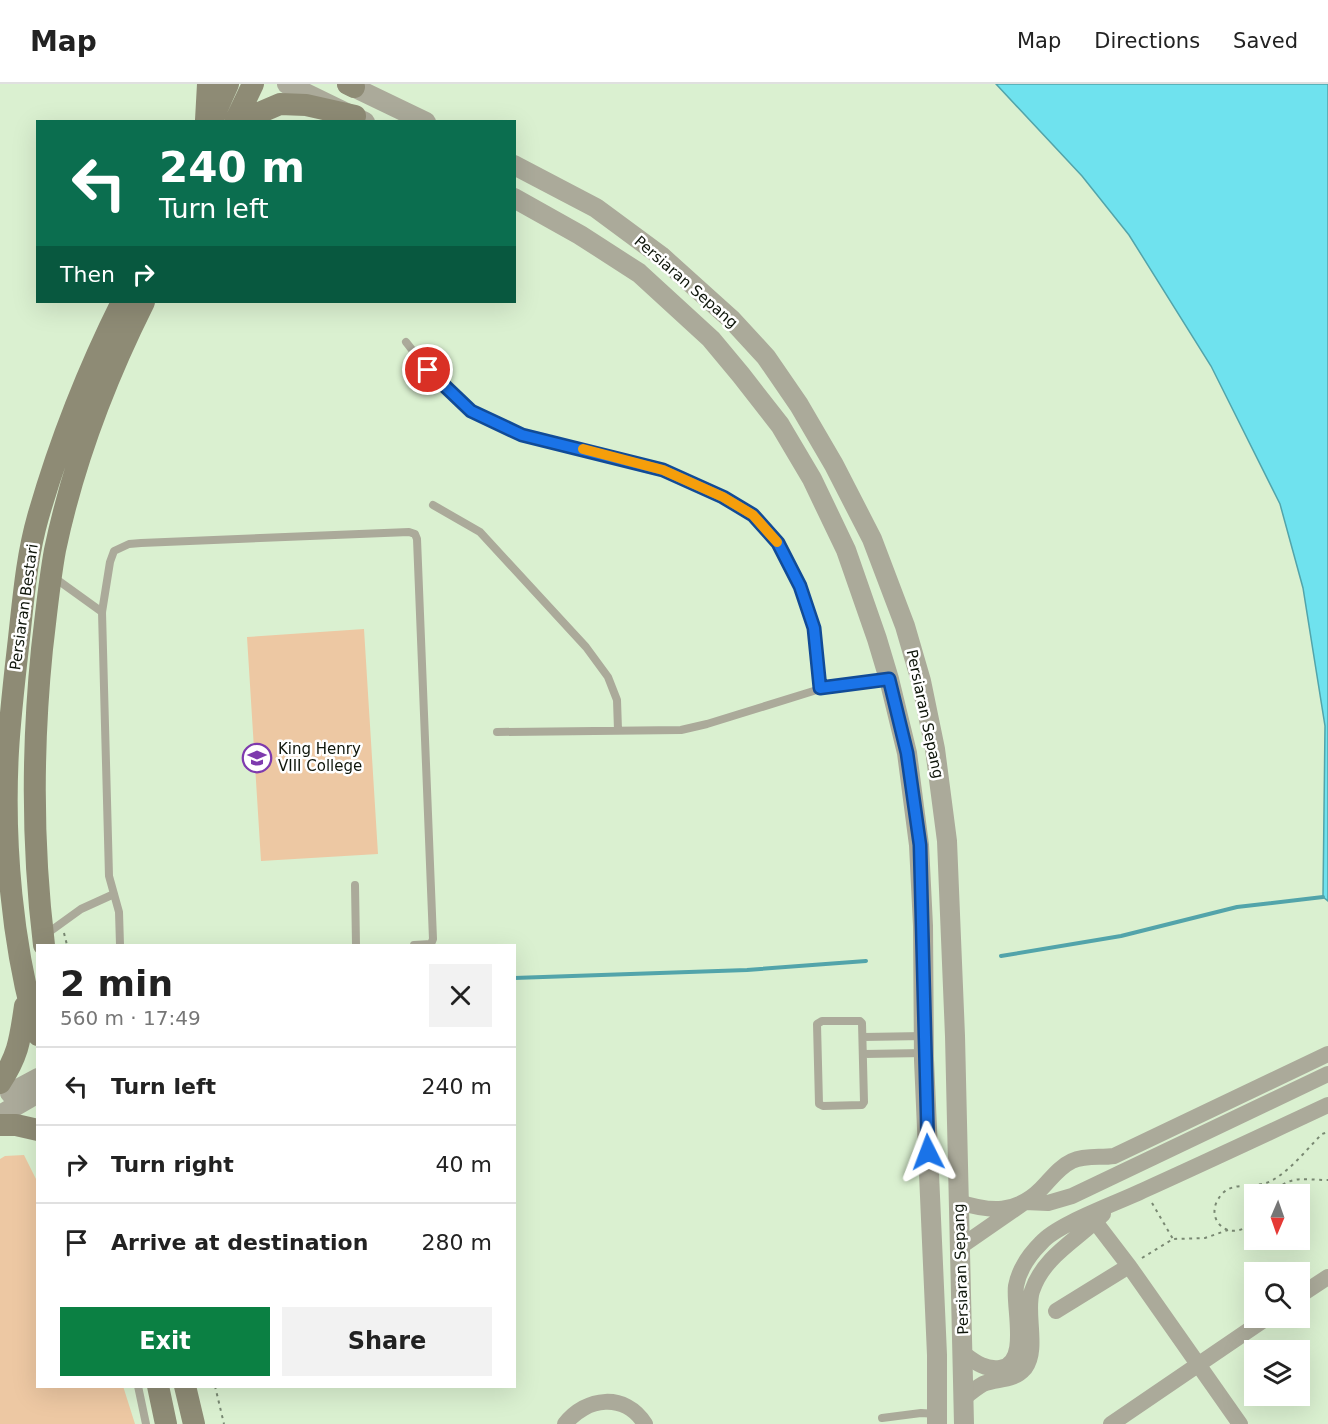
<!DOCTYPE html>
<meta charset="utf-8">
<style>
:root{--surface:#fff;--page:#f2f2f2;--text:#222;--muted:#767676;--line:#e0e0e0;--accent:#0b8043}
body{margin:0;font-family:"DejaVu Sans",sans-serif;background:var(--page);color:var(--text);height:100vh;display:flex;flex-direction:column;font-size:22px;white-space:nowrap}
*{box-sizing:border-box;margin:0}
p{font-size:20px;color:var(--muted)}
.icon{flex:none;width:33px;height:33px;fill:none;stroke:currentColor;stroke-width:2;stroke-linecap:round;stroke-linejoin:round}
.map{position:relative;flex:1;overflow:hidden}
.sheet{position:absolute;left:36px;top:860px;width:480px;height:444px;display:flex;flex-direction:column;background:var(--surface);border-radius:0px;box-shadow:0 6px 24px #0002}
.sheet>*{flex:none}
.top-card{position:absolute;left:36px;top:36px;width:480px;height:183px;border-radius:0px;box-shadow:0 6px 24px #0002;background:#0b6e4f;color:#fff;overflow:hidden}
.needle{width:39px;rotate:182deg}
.buttons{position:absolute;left:1244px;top:1100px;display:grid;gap:12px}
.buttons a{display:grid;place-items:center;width:66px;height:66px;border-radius:0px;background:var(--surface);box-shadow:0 6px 24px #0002;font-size:30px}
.pin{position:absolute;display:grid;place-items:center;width:51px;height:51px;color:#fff;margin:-26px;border:3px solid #fff;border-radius:50%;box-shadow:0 2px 6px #0007}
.me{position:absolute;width:66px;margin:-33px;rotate:357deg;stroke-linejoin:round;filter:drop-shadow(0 0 4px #0008)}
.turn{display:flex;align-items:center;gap:21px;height:126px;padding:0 24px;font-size:27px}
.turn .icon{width:78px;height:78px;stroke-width:2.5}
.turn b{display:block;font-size:42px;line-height:51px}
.then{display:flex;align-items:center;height:57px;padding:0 24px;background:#0003;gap:12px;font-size:22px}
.round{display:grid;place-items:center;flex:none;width:63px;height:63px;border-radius:0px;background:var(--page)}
.headline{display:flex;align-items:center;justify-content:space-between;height:102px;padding:0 24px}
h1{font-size:36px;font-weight:800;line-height:45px}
.button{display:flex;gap:12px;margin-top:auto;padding:12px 24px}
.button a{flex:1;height:69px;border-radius:0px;background:var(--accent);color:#fff;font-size:24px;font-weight:800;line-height:69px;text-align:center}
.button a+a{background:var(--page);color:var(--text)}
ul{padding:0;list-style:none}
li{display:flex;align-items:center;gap:18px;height:78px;padding:0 24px;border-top:2px solid var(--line)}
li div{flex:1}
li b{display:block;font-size:22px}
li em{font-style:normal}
header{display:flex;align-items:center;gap:36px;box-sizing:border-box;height:84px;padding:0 30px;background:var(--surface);border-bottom:2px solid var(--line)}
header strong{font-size:28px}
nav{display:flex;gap:33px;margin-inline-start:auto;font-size:21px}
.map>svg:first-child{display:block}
</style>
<header>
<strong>Map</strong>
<nav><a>Map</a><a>Directions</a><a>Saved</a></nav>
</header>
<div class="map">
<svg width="1328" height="1340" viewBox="0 0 1328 1340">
<rect width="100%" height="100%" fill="#daf0d0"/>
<path fill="#edc8a3" d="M364,545l14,225 -117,7 -14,-224z
M24,1071l13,26 1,205h85l12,38h-135v-265l5,-3z"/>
<path fill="#6fe2ee" stroke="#52a4aa" stroke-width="1.5" d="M996,0h332v817l-5,-4 2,-171 -22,-138 -23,-84 -69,-138 -82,-131 -47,-59z"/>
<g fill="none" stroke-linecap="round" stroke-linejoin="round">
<path stroke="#52a4aa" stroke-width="4" d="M1001,872l120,-20 116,-29 86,-10
M514,894l233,-8 119,-9"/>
<path stroke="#798872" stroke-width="2" stroke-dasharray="3 4.5" stroke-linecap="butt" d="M64,849l3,12
M1271,1110c20,-20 32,-14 57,-14
M1152,1119l21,36
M1254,1136c-23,27 -54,-2 -32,-26 11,-13 34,-5 49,-13 20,-11 35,-31 51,-47l6,-2
M1142,1174l31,-19 32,-1 23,-8
M215,1302l9,38"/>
<path stroke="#abaa9a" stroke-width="8" d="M406,258l22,28 43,41 51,24 141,35 60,27 30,18 25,28 21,43 15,43 6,60
M433,421l47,27 106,115 22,30 9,23 1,30
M52,492l50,36
M497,648l184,-2 26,-6 113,-35 69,-10
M355,801l1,60
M45,851l36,-26 33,-15
M120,861l-1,-33 -10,-36 -7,-264 8,-50 4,-11 15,-7 12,-1 268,-11 6,2 2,5 16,400 -2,5 -17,1
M822,937h38l2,2 2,79 -2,3 -39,1 -4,-2 -2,-80z
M863,953l61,-1
M864,970l60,-1
M138,1302l8,38
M882,1334l39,-5 16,1"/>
<path stroke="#abaa9a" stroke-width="16" d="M959,1118c31,10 57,12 82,-13 10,-10 18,-22 31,-28 14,-6 28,-3 42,-5l214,-102
M1090,1131l39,51 111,158
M960,1163l65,-45 23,1 24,-7 256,-122
M1299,1212l29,-19
M1056,1227l73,-45
M964,1270c11,8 21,16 36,14 30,-4 13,-61 16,-82 3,-16 14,-32 25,-43 16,-19 76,-40 101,-52 62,-28 124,-57 186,-86
M964,1314c6,-5 12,-10 19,-14 15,-6 30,-2 42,-16 14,-18 0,-56 7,-77 12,-36 47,-52 71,-77
M565,1340c21,-27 60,-32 80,0
M1111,1340l157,-107"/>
<path stroke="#abaa9a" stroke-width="20" d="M287,0l78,38
M347,0l79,38
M514,81l82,43 65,48 71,64 34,37 33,48 35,60 38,74 33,87 16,55 14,68 12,92 8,195 9,388
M514,114l66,37 59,38 72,66 30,36 39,50 32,54 34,71 31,89 12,40 18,74 12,92 4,81 1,134 13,295v69
M10,1009l28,-15
M0,1031l38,-22"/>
<path stroke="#8e8b75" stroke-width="22" d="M348,0l6,3
M206,36l2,-36
M211,38l17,-38
M235,38l18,-38
M246,38l4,-5 30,-13 26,1 49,11
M44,861c-12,-99 -12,-197 -2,-296 4,-33 7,-66 13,-99 18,-86 50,-170 89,-248
M38,951c-26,-88 -35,-192 -30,-284 2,-34 6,-69 10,-104 5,-43 8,-88 20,-130 21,-73 50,-147 84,-215
M0,999c19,-29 20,-44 25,-77
M0,1041h16l22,5
M158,1302l8,38
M185,1302l9,38"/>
</g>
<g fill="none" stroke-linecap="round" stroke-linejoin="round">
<g stroke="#114b97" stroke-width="15">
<path id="route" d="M428,286l43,41 51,24 141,35 60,27 30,18 25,28 22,43 14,42 6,60 69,-9 18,74 13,92 8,307"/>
</g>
<use href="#route" stroke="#1a73e8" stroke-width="10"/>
<path stroke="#f59e0b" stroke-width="10" d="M583,365l80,21 60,27 30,18 24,27"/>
</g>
<defs>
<g id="school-ring" transform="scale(1.5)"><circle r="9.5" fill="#fff" stroke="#7e3aae" stroke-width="1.5"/><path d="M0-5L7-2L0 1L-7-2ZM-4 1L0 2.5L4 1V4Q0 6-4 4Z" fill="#7e3aae"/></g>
</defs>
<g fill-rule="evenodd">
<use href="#school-ring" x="257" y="674"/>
</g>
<g text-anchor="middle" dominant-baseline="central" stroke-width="5" stroke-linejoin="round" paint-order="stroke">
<g font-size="15" fill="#0e150a" stroke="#fff">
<text transform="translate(686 198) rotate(41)">Persiaran Sepang</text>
<text transform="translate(24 523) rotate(-82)">Persiaran Bestari</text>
<text transform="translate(925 630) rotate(78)">Persiaran Sepang</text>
<text transform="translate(961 1185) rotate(-92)">Persiaran Sepang</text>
</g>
<g font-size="15" fill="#0e150a" stroke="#fff" text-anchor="start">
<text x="278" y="665">King Henry<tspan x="278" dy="17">VIII College</tspan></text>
</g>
</g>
</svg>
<div class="buttons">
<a><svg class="needle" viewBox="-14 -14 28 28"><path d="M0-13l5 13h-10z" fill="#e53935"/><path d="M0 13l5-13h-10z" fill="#767676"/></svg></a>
<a><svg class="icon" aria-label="search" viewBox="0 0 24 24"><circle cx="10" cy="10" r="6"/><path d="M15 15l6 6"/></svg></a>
<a><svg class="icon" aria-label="layers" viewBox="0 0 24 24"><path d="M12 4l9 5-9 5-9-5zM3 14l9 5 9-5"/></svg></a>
</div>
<div class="pin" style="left:428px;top:286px;background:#d93025"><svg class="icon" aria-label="arrive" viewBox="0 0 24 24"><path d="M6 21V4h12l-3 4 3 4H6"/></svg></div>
<svg class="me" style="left:928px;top:1068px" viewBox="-20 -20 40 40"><path d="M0-17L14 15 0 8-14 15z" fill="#1a73e8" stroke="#fff" stroke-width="4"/></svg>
<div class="top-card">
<div class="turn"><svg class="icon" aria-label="left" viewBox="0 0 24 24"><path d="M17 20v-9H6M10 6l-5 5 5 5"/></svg><div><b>240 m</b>Turn left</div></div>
<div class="then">Then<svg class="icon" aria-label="right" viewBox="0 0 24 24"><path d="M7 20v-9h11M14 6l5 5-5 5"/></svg></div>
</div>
<section class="sheet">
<div class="headline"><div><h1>2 min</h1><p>560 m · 17:49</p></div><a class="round"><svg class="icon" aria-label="close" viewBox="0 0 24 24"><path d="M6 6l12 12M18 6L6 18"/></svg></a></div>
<ul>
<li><svg class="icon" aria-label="left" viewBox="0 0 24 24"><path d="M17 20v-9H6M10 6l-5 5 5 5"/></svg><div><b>Turn left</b></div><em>240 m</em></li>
<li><svg class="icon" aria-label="right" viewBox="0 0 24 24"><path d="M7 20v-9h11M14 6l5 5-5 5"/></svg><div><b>Turn right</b></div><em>40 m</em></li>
<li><svg class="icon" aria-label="arrive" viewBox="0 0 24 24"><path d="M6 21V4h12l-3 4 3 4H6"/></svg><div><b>Arrive at destination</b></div><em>280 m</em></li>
</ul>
<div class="button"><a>Exit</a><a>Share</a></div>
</section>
</div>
